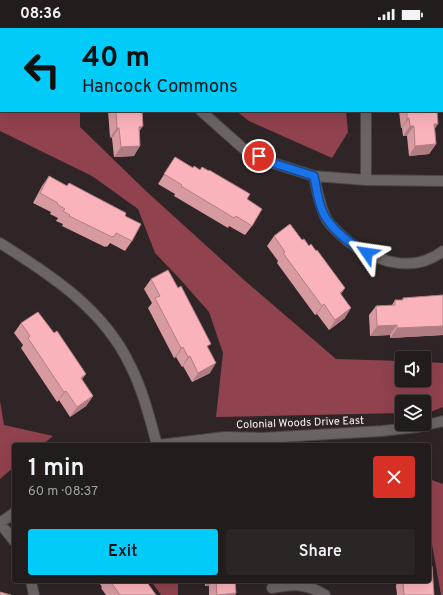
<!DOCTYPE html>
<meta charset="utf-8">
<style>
:root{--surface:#231c1c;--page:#2b2525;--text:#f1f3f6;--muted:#a3a1a3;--line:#403a3b;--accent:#00cbf9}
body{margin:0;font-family:Overpass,sans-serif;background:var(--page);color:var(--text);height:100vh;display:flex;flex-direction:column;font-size:15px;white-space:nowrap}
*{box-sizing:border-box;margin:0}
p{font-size:13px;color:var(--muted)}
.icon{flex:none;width:22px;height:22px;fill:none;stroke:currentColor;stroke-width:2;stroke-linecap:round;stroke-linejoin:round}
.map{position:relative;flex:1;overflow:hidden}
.side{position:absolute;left:12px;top:415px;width:419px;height:140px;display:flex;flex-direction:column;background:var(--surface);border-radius:4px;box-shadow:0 4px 16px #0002,0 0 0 1px var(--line)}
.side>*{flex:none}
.hud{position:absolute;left:0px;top:0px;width:443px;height:84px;box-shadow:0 4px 16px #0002,0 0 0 1px var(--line);background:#00cbf9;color:#111;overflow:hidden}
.controls{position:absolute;left:395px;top:323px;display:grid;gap:8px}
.controls a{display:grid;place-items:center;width:36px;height:36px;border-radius:4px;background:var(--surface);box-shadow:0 4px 16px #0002,0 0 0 1px var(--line);font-size:20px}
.pin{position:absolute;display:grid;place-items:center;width:34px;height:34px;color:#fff;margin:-17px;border:2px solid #fff;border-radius:50%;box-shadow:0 1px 4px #0007}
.me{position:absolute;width:44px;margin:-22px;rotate:302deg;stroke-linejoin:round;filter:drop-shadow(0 0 3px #0008)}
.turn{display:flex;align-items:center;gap:14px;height:84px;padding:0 16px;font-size:18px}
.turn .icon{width:52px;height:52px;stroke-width:2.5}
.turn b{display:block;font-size:28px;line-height:34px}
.round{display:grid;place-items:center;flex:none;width:42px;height:42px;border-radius:4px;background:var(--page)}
.headline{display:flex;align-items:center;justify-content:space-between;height:68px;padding:0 16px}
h1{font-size:24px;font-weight:600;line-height:30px}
.primary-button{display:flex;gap:8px;margin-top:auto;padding:8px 16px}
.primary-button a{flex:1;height:46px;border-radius:4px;background:var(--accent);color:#111;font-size:16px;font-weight:600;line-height:46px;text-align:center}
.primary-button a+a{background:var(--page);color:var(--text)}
.status{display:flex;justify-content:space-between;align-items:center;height:28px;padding:0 20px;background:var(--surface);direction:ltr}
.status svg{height:11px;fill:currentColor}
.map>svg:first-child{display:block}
</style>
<div class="status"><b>08:36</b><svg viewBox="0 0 49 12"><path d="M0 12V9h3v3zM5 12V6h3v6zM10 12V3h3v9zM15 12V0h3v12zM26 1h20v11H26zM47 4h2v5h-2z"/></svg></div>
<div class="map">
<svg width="443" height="567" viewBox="0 0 443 567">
<rect width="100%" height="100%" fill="#2f2526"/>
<path fill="#90424e" d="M0,0h83l-82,1v82h79v16l67,65 96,87 93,80 66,2v19h22v-18l19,1v44l-13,5h-6v-10h-22v11l-186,4 7,-64 -14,-41 -30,-34 -24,-25 -17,-44 -46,-33 -92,-45z
M218,0h119v1h-119z
M236,83h110l2,21 -16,26 -83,-37z
M0,373l4,24 49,11 -11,9h-28v22l-14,12z
M429,451l14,5v111h-2l-9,-51 -3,-5z
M151,553h27v14h-17z"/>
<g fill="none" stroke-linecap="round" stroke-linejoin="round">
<g stroke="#4b4243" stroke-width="12">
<path id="minor" d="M364,0v1
M176,1v-1
M201,83l44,39 28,13 41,13 52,4v-69
M314,148c3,15 6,31 13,44 5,8 15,16 22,22 28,20 64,32 94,9
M366,152l77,1
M0,215c51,32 105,67 131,124 12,24 19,52 26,78
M158,417l67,-8 37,1 120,-7 36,-4 25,-6
M0,495l14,18
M0,495l14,-10
M31,553l3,14
M272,560c21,-4 34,-5 53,7"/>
</g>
<use href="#minor" stroke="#6a6465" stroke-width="10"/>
</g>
<path fill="#d89aa1" d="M108,83h34l1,15 -4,5 -5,25 -20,1 -2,-19 -2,-1z
M399,83h38l-2,18 1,15 -7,10 -20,2 -2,-20h-4l-1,-8h-1z
M175,129l72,42 5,27 -7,9 -16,-9 -1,2 -54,-32 1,-2 -17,-10z
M49,148l18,10 2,-3 56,33 7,25 -7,10 -15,-8 -3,4 -1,-1 -1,1 -43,-21 1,-2 -7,-3 2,-3 -8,-4 1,-2 -18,-9 9,-17z
M274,208l28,4 7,6 36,42 -4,6 4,24 -16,12 -12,-16 -2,1 -38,-52 1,-2 -11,-15z
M151,251l57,69 2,25 -18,9 -9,-16 -1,1 -6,-10 -2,1 -26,-50 4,-5 -8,-14z
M443,267v40l-53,3v-3l-20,1 -1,-21 7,-9 16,-1 3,-5h7l1,-2z
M21,295l61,57 11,16 -7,10 -16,11 -11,-17 -2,2 -36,-54 2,-3 -9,-12z
M98,553h48l10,14h-50l-5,-7 1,-1z
M205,553h30l1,12 -1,2h-26v-9h-4z
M397,553h32l5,14h-37l-1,-9z"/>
<path fill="#b07d83" d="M409,90l-7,10h-1l6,-9z
M434,96h4l-6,9z
M143,98l-7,10 3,-9z
M410,98h4l-7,10h-4z
M117,100h2l-7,10 -2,-1z
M436,116l-7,10 -20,2 6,-10z
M140,118l-6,10 -20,1 7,-10z
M345,260l-7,10 2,-5z
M324,276l-7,10 -2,1 7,-9z
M351,280l-6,10 -16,12 6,-10z
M397,297l-7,10 -20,1 7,-10z
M443,298v9l-53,3 7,-10z
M183,319l-7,10 -2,1 7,-10z
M190,328l-7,10 -1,1 6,-10z
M216,335l-6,10 -18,9 6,-9z
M86,346l-7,10 2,-6z
M66,363l-7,9 -2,2 7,-10z
M93,368l-7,10 -16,11 7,-10z
M209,553h3l-3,5h-4z
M236,565l-1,2h-18z"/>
<path fill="#fbb3bb" stroke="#b07d83" d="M116,83h26l1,15 -4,1 1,19 -19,1 -2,-19h-2z
M407,83h30l1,13h-4l2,20 -21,2 -1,-20h-4l-1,-8 -2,1z
M175,129l18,11 1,-2 6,4 2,-3 7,4v-1l41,24 -3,5 15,10 -10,17 -16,-10 -2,2 -53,-32 1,-1 -18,-11z
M49,148l18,10 2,-3 57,30 -1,3 16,8 -9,17 -16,-8 -2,4 -2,-1v1l-43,-21 1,-1 -7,-4 2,-2 -8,-5 1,-1 -18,-10z
M290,196l12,16 2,-1 5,7 2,-2 5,7 1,-1 28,38 -5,5 11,15 -16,12 -11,-16 -2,2 -39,-53 2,-1 -11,-16z
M168,242l10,18 3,-2 30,58 -4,2 9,17 -18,10 -8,-17 -2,1 -5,-10 -2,1 -26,-50 5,-2 -9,-17z
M443,267v31l-46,2v-3l-20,1 -1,-20 19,-1v-5h8v-2z
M38,284l16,21 3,-2 29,43 -5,4 12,18 -16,11 -11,-16 -2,1 -36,-54 2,-2 -9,-13z
M429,538h3l2,29h-30l-1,-14h26z
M110,553h36l10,14h-36z
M216,553h19l1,12 -19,2z
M0,564l11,3h-11z"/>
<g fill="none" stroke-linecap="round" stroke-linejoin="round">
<g stroke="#114b97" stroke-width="10">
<path id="route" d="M259,128l14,7 41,13c3,15 5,33 14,45 10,14 25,24 39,32"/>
</g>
<use href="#route" stroke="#1a73e8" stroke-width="7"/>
</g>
<g text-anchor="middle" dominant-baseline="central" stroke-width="4" stroke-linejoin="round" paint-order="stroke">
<g font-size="11" fill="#f9f2f3" stroke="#2f2526">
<text transform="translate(300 395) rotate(-2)">Colonial Woods Drive East</text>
</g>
</g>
</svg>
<div class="controls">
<a><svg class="icon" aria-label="sound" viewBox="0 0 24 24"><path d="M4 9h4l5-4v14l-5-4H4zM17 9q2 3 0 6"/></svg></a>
<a><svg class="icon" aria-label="layers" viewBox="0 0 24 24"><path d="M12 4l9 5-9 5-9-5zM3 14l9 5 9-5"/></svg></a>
</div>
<div class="pin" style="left:259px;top:128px;background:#d93025"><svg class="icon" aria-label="arrive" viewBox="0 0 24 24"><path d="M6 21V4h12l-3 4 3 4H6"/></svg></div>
<svg class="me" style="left:367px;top:225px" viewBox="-20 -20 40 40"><path d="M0-17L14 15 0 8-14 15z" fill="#1a73e8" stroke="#fff" stroke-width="4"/></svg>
<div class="hud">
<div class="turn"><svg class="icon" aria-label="left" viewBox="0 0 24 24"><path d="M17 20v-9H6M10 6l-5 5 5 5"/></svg><div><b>40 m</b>Hancock Commons</div></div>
</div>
<section class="side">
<div class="headline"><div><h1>1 min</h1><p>60 m · 08:37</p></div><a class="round" style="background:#d93025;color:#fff"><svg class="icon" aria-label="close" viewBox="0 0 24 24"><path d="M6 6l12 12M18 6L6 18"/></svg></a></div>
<div class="primary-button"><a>Exit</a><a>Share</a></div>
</section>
</div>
